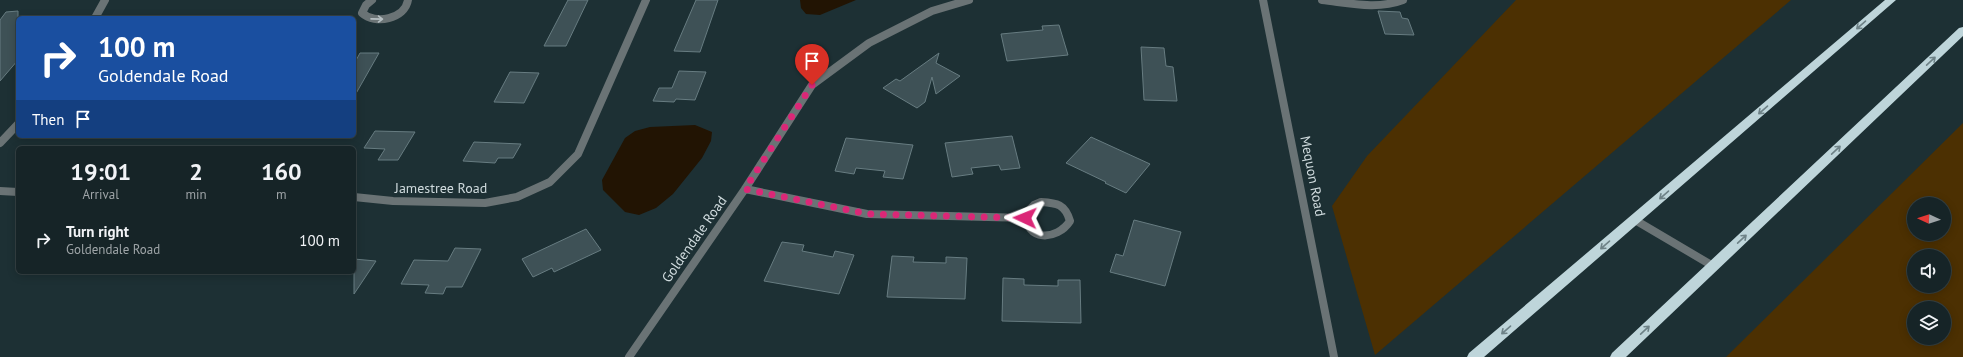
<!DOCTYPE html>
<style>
:root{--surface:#162427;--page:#233033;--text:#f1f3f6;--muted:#9ea4a7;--line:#354144}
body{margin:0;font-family:"PT Sans",sans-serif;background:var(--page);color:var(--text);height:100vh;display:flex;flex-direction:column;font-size:15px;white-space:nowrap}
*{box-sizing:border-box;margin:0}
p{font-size:13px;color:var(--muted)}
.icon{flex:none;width:22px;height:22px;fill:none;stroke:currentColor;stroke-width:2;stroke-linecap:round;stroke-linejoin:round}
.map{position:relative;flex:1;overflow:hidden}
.panel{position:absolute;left:16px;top:146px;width:340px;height:128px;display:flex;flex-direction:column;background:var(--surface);border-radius:6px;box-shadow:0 2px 10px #0003,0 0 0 1px var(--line)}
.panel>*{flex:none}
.banner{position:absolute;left:16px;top:16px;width:340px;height:122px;border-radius:6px;box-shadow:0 2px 10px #0003,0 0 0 1px var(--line);background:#1a4fa0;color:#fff;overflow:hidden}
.needle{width:26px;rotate:273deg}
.fabs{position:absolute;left:1907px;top:197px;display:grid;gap:8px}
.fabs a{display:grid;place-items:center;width:44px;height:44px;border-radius:50%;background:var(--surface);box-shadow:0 2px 10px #0003,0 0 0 1px var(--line);font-size:20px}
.pin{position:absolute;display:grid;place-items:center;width:34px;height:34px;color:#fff;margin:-41px -17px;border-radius:50% 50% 50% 0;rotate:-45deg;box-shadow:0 0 4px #0007}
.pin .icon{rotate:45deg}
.me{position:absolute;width:44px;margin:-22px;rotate:272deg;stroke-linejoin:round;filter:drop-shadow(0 0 3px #0008)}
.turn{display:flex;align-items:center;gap:14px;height:84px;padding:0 16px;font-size:18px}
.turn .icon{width:52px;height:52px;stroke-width:2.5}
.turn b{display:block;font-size:28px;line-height:34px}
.then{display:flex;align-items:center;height:38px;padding:0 16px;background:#0003;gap:8px;font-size:15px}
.eta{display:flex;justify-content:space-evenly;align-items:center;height:68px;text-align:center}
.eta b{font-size:24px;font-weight:600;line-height:28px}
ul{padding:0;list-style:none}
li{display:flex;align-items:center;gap:12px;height:52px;padding:0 16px}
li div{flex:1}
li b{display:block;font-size:15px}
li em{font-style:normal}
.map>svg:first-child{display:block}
</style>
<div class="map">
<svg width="1963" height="357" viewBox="0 0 1963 357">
<rect width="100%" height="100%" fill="#1d3034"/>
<path fill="#4c3002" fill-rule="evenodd" d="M1516,0h275l-416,355 -43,-149 35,-50z
M1963,123v234h-237zM1914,204h30v30h-30zM1914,256h30v30h-30zM1914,308h30v30h-30z"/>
<path fill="#221403" d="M800,0h56l-36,15 -14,-1 -5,-6z
M695,125l17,7 -1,9 -9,17 -29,36 -17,14 -17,7 -14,-3 -22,-22 -1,-10 23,-42 10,-7 15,-4z"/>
<path fill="#3e5156" stroke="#677c81" d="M568,0h20l-22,46h-22z
M696,0h22l-18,52 -26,-1z
M18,11v49l-18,21v-61l6,-8z
M1378,11l22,1 2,6 6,1 6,16 -29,-1z
M1059,25l9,30 -61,6 -6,-27 42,-4 -1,-4z
M1141,47l23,1 2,18 7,1 4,34 -33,-1z
M360,53h19l-25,44v-33z
M939,53l-3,10 24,13 -24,18 -4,-17 -7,25 -8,6 -34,-20 13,-9 4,2z
M679,71l27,1 -11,28 -19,-1 -2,3 -21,-1 6,-13h13z
M510,72l29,1 -15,30 -30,-1z
M375,131l40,1 -17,28h-20l7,-11 -21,-1z
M1012,136l8,32 -19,2 -2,-5 -28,3 2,6 -21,3 -7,-34z
M1091,137l59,27 -24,29 -21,-10 1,-1 -40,-19z
M846,138l67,7 -10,34 -20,-2 2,-6 -29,-3 -2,6 -19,-3z
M474,142l47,2 -8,14h-15l-3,5 -32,-2z
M1134,220l47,12 -16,54 -55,-14 6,-18 7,2z
M586,229l15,21 -47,22 -2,-4 -19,9 -11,-18z
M782,242l22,3 -2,6 31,6 2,-6 19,4 -15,39 -75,-13z
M455,248l26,1 -19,38h-16l-3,7 -18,-1 4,-8 -28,-1 13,-24 34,1z
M892,256l22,1 -1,5 33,1v-6l21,1 -2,41 -78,-2z
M354,259l22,2 -22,33z
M1003,278l21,1v6l34,1v-6h22l1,43 -79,-2z"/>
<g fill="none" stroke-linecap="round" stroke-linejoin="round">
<path stroke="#6a7375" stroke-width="8" d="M1322,0c27,3 55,10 81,0
M1635,220l78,46"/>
<path stroke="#6a7375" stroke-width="8" d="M372,0l-6,5 -4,8c13,12 43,6 46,-13
M1263,0l71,357
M95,18l10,-18
M0,143l18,-19
M745,189l122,25 158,4
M0,191l18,1
M354,197l39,4 92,2 32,-6 33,-15 28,-28 68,-154
M1041,202c16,1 24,2 29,19 -13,20 -45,21 -44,-8l8,-8z
M629,357l116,-168 67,-104 57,-42 63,-32 37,-11"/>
<path fill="#bed5da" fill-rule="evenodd" d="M1885,0h11l-412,357h-17l2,-4z
M1963,27v9l-337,321h-16l2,-4 347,-325z"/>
</g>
<defs><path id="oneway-shaft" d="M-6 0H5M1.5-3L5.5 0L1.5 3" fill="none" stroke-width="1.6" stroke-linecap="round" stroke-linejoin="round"/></defs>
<use stroke="#b6c0c3" href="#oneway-shaft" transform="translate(377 19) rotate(1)"/>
<g stroke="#6e8287">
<use href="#oneway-shaft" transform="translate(1861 25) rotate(139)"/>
<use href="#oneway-shaft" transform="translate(1931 61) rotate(-43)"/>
<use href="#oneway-shaft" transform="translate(1763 110) rotate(139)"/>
<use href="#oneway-shaft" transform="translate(1836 150) rotate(-43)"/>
<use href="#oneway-shaft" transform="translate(1664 195) rotate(139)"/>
<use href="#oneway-shaft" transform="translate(1742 239) rotate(-43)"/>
<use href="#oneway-shaft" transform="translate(1605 245) rotate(139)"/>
<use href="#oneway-shaft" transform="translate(1506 330) rotate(139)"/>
<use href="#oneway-shaft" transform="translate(1645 330) rotate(-43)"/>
</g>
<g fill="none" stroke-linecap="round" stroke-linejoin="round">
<path stroke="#db2777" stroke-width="7" stroke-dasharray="0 12.6" d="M812,85l-67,104 123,25 157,4"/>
</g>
<g text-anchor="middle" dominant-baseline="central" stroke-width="4" stroke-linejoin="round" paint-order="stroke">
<g font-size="14" fill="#cfdadd" stroke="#1d3034">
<text transform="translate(1313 176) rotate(79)">Mequon Road</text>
<text x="441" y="188">Jamestree Road</text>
<text transform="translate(694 239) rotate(-55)">Goldendale Road</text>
</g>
</g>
</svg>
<div class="fabs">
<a><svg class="needle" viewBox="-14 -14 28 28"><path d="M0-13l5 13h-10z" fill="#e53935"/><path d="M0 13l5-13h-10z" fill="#9ea4a7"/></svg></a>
<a><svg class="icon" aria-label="sound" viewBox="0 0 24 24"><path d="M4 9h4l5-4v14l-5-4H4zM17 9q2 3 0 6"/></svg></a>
<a><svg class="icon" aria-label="layers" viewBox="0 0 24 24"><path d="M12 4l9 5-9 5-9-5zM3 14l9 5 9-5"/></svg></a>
</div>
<div class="pin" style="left:812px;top:85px;background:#d93025"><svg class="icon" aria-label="arrive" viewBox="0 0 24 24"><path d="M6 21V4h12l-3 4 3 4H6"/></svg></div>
<svg class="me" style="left:1025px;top:218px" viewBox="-20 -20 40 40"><path d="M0-17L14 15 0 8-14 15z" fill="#db2777" stroke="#fff" stroke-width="4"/></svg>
<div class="banner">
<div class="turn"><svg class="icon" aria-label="right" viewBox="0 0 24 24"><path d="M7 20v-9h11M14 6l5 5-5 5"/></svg><div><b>100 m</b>Goldendale Road</div></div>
<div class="then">Then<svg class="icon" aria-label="arrive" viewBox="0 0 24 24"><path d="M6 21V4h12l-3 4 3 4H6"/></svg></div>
</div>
<section class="panel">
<div class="eta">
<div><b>19:01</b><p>Arrival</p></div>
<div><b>2</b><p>min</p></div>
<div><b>160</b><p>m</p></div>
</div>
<ul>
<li><svg class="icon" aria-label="right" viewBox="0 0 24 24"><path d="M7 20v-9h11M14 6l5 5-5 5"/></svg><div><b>Turn right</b><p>Goldendale Road</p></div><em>100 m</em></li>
</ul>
</section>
</div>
